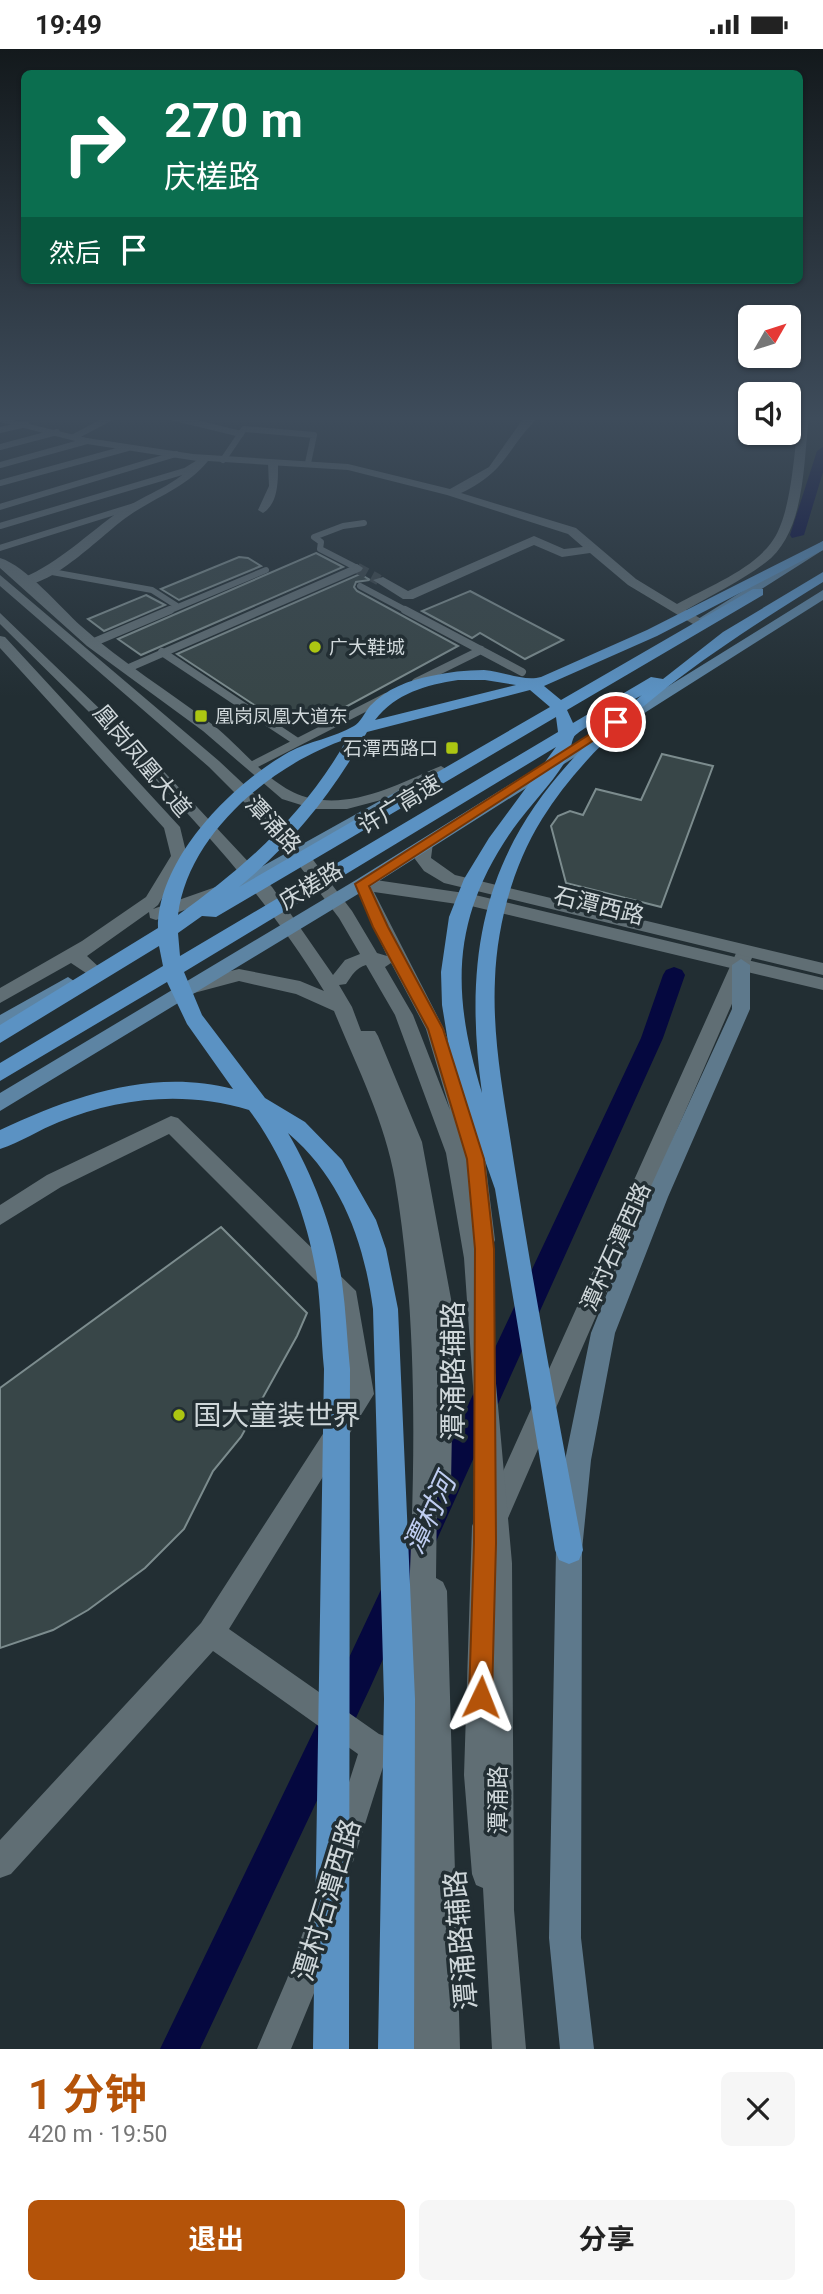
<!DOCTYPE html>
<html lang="zh">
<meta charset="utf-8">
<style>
:root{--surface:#fff;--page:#f6f6f6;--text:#222;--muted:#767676;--accent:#b45309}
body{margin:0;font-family:Roboto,"Noto Sans SC",sans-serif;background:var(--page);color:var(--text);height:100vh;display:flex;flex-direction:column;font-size:26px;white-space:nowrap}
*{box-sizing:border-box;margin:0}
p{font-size:23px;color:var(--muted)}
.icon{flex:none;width:38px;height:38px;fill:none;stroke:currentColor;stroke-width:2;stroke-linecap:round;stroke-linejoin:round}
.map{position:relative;height:2000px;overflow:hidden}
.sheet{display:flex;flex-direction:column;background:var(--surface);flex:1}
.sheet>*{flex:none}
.top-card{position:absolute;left:21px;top:21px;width:782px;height:214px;border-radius:10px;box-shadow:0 2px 5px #0004;background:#0b6e4f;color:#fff;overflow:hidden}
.needle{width:46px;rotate:51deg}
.tools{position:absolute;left:738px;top:256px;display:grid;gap:14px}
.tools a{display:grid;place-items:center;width:63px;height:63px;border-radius:10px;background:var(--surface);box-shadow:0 2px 5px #0004;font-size:35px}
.pin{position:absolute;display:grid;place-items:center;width:60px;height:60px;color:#fff;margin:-30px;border:4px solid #fff;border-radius:50%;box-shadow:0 2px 7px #0007}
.me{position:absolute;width:77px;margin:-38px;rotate:2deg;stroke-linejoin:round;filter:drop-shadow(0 0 5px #0008)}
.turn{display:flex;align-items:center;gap:24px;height:147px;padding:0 28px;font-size:32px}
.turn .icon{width:91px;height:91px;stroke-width:2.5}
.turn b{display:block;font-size:49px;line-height:60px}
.then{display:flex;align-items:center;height:66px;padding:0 28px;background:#0003;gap:14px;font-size:26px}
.round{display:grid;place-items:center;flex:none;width:74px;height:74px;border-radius:10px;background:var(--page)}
.headline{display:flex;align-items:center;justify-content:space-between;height:119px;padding:0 28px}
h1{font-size:42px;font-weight:700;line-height:52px;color:var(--accent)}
.primary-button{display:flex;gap:14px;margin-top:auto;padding:14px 28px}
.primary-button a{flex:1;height:80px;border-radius:10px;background:var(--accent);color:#fff;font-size:28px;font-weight:700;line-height:80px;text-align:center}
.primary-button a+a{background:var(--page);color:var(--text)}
.status{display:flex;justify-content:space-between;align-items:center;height:49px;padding:0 35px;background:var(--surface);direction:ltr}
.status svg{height:19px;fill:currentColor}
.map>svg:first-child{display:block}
</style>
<div class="status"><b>19:49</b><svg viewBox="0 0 49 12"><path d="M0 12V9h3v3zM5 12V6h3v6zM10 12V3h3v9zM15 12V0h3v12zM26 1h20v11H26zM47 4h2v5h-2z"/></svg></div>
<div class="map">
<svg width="823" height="2000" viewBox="0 0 823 2000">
<rect width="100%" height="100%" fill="#222e33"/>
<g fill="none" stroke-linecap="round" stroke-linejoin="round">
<path fill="#05083f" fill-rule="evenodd" d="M823,398v25l-19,63 -12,3 -2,-3 27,-84z
M674,918l8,3 3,5 -22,63 -293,650 -170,361h-40l186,-385 295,-626 22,-63 3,-5z"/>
</g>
<path fill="#384648" stroke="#7c8c8e" stroke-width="2" d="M316,504l27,14 -202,88 -23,-16z
M239,508l9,1 13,8 -82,34 -18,-11z
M360,525l10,6 -14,2 -2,5 3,4 101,55 -140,76 -41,-2 -100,-66z
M470,542l93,49 -38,19 -45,-26 -8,5 -50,-27z
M146,546l19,10 -61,26 -16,-12z
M662,705l51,12 -52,141 -95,-24 -15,-57 7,-10 12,-5 13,4 13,-26 45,11z
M221,1178l86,86 -10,23 -56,101 -28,34 -29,58 -39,39 -57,42 -35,20 -53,18v-260z"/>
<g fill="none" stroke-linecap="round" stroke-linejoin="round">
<path stroke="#3c474c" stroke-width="11" stroke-dasharray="11 6" stroke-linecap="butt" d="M357,519l22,12"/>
<path stroke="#606e74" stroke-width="6" d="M171,368l70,17
M0,381l26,-6
M74,388l38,-20
M0,398l57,-15
M223,411l21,-31 70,6 -6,28
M0,416l87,-24
M0,434l128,-35
M0,458l176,-53
M0,477l185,-55 18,-11
M0,499l134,-42
M357,519l-37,-19 1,-7 -7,-5 29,-11 21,-3
M52,523l100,18 25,16
M360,537l49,26
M166,563l100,-42"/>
<path stroke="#606e74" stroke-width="8" d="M405,561l117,62
M92,594l78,-33
M162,603l134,89
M416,633l65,-32
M251,717l135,-69"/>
<path fill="#606e74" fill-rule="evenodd" d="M273,411l5,3c0,17 1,40 -15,50l-5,-3 11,-24 -1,-23z"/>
<path fill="#606e74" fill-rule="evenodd" d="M0,368l87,21 106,16 155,10 102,25 39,-22 34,-48 16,-2c-33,31 -31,54 -78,76l115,35 60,51 41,25c30,-17 73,-33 94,-61 21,-27 23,-93 28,-126h10c-6,46 -3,116 -44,146 -24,18 -53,32 -79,47l17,10v6l-5,1 -70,-42 -38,-32 -28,4 -28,-12 -121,54h-10l-30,-19 10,-3 25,14 126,-55 30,13 19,-2 -15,-13 -121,-39 -99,-25 -140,-9c-22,27 -53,36 -81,56 -23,16 -76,71 -104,67v-6c37,-16 64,-44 97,-67 26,-17 57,-26 77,-50l-110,-17 -87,-22z
M357,515l6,4 -2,3 -18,8 -212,92 -12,-3z
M746,896l9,6 -250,574 -9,4 -9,-4 -4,-9 4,-9 250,-556z
M171,1067l7,2 178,173 18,103 -145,235 150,105 15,5 5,10 -5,10 -10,5 -31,98 -11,4 -11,-4 -4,-11 31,-97 -145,-103 -202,223 -11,4v-38l201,-217 149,-231 -13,-90 -168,-168 -108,53 -61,38v-20l47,-30z
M322,1855l11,5 5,11 -19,61 -28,68h-34l30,-70 24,-70z"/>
<path fill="#606e74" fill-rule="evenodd" d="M0,509c26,8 60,49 81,68 41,37 88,65 132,99 30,23 61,68 101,74 43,7 83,-14 122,-31l5,-2 8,5 -49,24 -53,14h-33l-32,-10 -79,-68 -116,-85 -87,-78z
M0,526l219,186 66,62 67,88 25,42 10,3 -33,-72 8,-6 109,16 352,84v12l-352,-84 -97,-14 70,137 41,130 10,81 -3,7 -8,2 28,314 2,347 12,139h-34l-9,-161 -7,-3 -4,-11 -8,-99 8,-249 4,-9 6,-3 -18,-256 -18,-105 -51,-138 -29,-50c-10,3 -14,10 -20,19l-7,1 13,22 9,24h14l3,5 44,106 32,173 -3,169 -4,9 -10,3 -1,82 7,4 4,9 13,458h-54c-2,-65 -8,-130 -7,-195 3,-224 33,-452 -4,-674 -10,-59 -39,-115 -61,-169l-38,-17 -57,-13 -45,12 -6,-2 -3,-5 3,-5 51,-12 61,12 24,10c-85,-140 -209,-252 -324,-367v-11l154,148 118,126 61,88 12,-15 15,-6 -21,-36 -66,-87 -64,-64 -209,-181zM391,914l35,66 24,81 -37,-95 -28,-48z
M0,587l5,1 175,190 7,29 -29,49 -5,4 74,-26 9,6 -3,4 -77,27 -6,-2 -1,-6 -62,44 14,13 -3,4h-12l-15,-10 -71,40v-15l82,-47 64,-44 25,-41 -7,-28 -164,-180z
M425,789l8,5 -2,15 24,17 368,88v12l-379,-92 -20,-12 -9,-12 2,-16z"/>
<path fill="#5e798c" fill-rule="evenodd" d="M741,910l9,6v44l-82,188 -53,136 -24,127 -9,90 -1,388 13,111h-34l-11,-111 7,-388 9,-90 26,-127 55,-136 86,-188v-44z"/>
<path fill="#5d84a3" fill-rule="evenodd" d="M823,492v9l-113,72 -12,-3z
M823,541v10l-455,288 -368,223v-18l356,-213z
M403,739l6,2v6l-176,99h-12l-3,-4z
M68,928l9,6 -3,5 -74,43v-16z"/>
<path fill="#5b92c3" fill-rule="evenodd" d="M823,492v9l-166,86 -113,50 17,14 192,-111h10v6l-196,115 6,13 78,-46 12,2 60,-47 100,-60v10c-98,61 -219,137 -281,237 -29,46 -45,106 -47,160 -3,62 10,123 19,184 20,130 45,258 69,387l-4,10 -10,4 -10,-4 -4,-10 -60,-361 -43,-123 -10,-61 -1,-33 8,-55 15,-38 25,-41 67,-91 -372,225 18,43 63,83 40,24 37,38 34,60 10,29 12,60 17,390 -1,350h-36l6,-350 -11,-390c-9,-67 -31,-130 -85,-176 26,44 46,98 54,149 4,29 5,58 8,87l-1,680h-36l11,-680c-3,-30 -3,-61 -7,-91 -9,-59 -32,-120 -68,-168 -63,-19 -129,-13 -190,12 -20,8 -38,20 -59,27v-19c73,-34 152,-62 233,-41l-46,-65 -20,-42 -167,99v-18l163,-97 -4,-20 -159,97v-18l158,-97c0,-70 74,-144 131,-176 20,-11 45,-14 65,-26 6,-3 11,-14 16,-20 16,-17 39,-26 61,-30 17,-4 35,-6 53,-6 18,1 40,12 57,7l106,-47zM458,631h27l31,5 -141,35c21,-27 51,-35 83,-40zM530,641l20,17 -311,180c54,-44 94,-95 128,-155zM642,646c-139,112 -185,220 -160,398 -31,-101 -31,-175 31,-264 17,-24 40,-46 55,-72 3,-6 3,-15 6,-20 4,-7 58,-36 68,-42zM556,668l2,15 -378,224 -2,-23 24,-17 14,1zM347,690c-41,74 -101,127 -169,176 10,-82 96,-152 169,-176z"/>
</g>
<linearGradient id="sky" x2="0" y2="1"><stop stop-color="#13191c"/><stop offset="0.57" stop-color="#3e4c5b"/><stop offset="1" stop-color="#3e4c5b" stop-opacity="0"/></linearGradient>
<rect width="823" height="648" fill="url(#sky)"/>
<path fill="#b45309" stroke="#753606" stroke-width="2" d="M612,671l10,2 -253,164 19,41 55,102 41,130 10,90 2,294 -4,154 -3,9 -8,3 -9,-3 -3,-9 5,-154 1,-294 -8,-90 -39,-130 -55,-102 -18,-43z"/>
<g fill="#acc612" stroke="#222e33" stroke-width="2.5">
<circle cx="315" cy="598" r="7"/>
<rect x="194" y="660" width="14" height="14" rx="3.5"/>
<rect x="445" y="692" width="14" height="14" rx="3.5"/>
<circle cx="179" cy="1366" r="7"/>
</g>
<g text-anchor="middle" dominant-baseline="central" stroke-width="7" stroke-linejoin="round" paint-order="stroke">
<g font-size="19" fill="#cfd7da" stroke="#222e33" text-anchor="start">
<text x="329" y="598">广大鞋城</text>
<text x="215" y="667">凰岗凤凰大道东</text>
<text x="438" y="699" text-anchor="end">石潭西路口</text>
</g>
<g font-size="23" fill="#cfd7da" stroke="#222e33">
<text transform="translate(142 712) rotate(50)">凰岗凤凰大道</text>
<text transform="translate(400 756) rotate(-31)">许广高速</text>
<text transform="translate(273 776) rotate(47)">潭涌路</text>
<text transform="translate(311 837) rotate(-31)">庆槎路</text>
<text transform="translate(599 857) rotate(14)">石潭西路</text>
<text transform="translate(616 1198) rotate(-66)">潭村石潭西路</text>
<text transform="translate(498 1751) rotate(-90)">潭涌路</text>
</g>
<g font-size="28" fill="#cfd7da" stroke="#222e33">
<text transform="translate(453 1322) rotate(-90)">潭涌路辅路</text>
<text transform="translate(327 1851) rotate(-73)">潭村石潭西路</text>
<text transform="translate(461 1891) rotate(-95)">潭涌路辅路</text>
</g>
<g font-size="28" fill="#cfd7da" stroke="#222e33" text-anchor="start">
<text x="193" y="1366">国大童装世界</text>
</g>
<g font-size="28" font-style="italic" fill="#bfcdf1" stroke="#222e33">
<text transform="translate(430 1465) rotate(-65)">潭村河</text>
</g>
</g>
</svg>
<div class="tools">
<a><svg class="needle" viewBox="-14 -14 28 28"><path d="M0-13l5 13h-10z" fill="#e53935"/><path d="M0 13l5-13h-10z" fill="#767676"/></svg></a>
<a><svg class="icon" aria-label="sound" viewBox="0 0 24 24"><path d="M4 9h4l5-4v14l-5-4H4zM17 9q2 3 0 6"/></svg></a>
</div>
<div class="pin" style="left:616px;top:673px;background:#d93025"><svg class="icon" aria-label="arrive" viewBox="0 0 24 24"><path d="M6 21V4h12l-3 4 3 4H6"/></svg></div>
<svg class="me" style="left:481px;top:1648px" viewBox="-20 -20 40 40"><path d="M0-17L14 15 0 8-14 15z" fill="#b45309" stroke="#fff" stroke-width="4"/></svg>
<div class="top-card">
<div class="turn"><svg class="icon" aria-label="right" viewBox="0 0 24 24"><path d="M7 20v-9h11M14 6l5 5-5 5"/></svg><div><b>270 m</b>庆槎路</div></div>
<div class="then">然后<svg class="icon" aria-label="arrive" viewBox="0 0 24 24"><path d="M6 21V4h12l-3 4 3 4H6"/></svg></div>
</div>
</div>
<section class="sheet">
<div class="headline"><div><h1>1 分钟</h1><p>420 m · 19:50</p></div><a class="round"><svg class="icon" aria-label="close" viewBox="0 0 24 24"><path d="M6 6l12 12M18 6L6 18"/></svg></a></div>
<div class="primary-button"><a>退出</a><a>分享</a></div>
</section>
